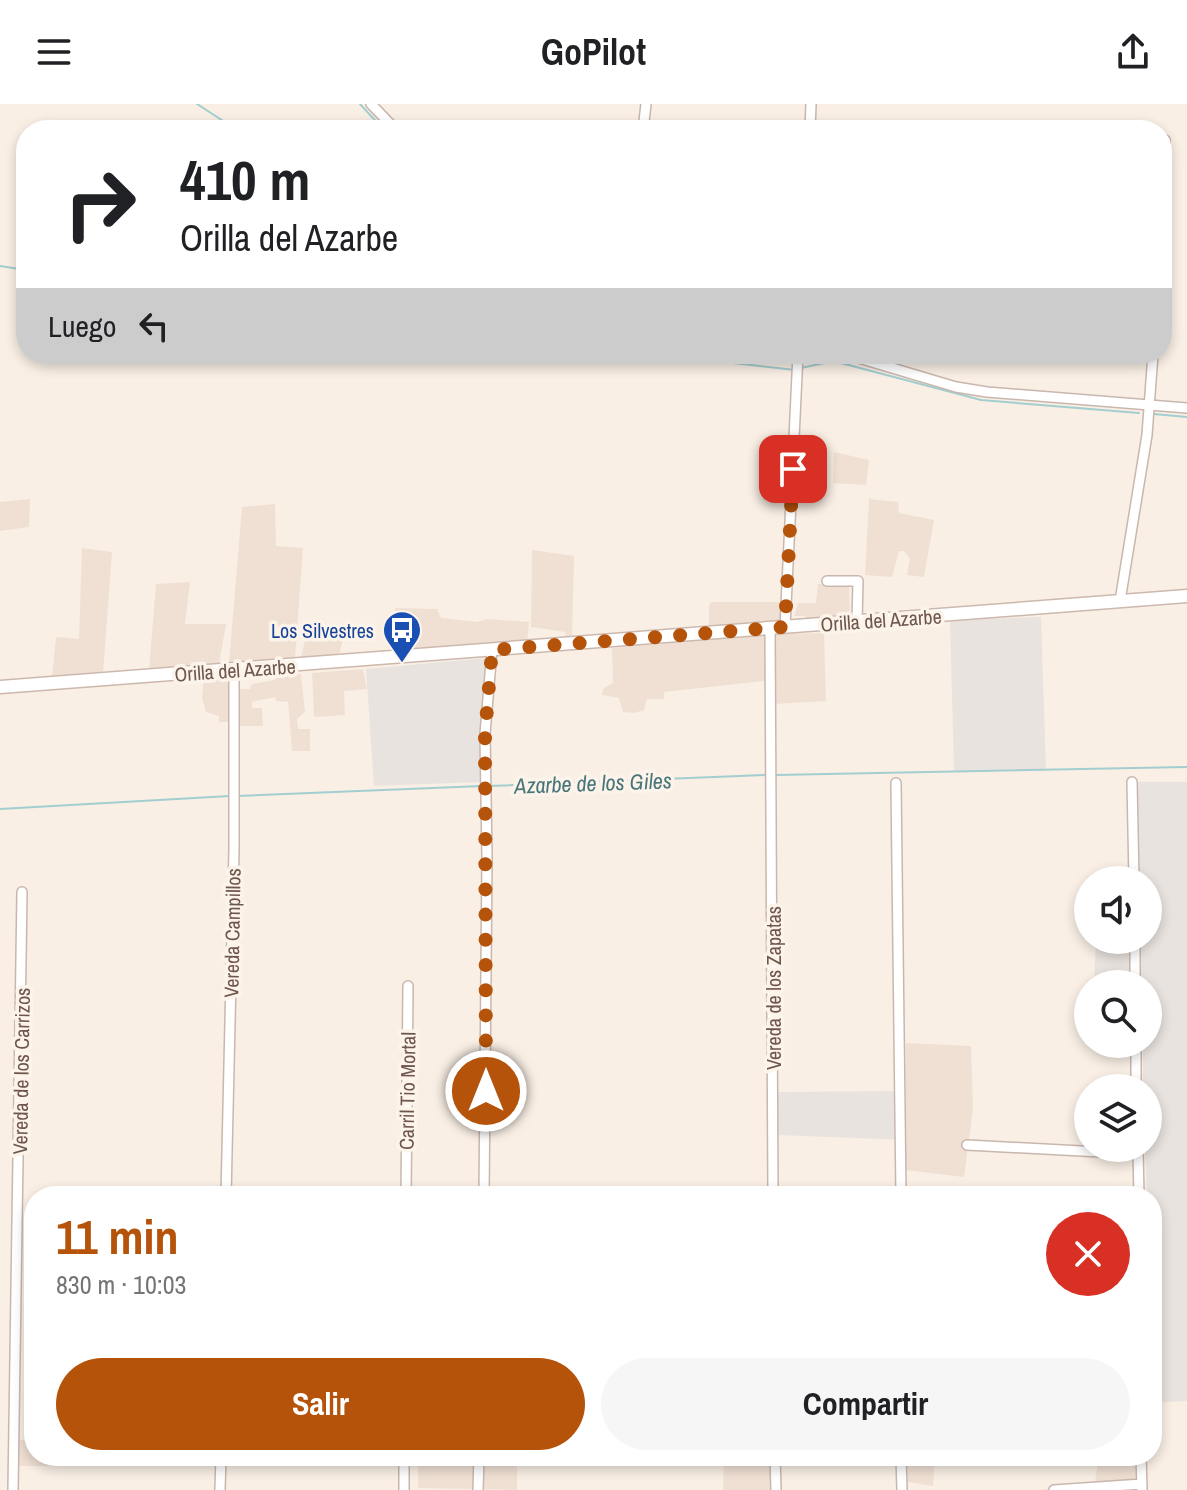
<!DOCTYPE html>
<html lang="es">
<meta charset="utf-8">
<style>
:root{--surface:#fff;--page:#f6f6f6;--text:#202124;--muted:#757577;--accent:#b45309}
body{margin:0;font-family:"Archivo Narrow",sans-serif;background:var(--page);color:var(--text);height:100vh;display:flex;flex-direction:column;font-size:30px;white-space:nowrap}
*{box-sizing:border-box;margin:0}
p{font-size:26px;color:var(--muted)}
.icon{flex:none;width:44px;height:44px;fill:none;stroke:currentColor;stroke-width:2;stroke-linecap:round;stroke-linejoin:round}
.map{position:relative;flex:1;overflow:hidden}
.sheet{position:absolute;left:24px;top:1082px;width:1138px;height:280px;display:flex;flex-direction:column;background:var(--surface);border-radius:32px;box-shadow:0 4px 12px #0003}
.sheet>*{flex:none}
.hud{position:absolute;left:16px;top:16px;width:1156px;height:244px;border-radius:32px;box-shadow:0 4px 12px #0003;background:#fff;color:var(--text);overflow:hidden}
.buttons{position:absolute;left:1074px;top:762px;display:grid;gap:16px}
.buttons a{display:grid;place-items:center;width:88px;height:88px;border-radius:50%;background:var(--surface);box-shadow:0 4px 12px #0003;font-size:40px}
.pin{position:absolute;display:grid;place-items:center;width:68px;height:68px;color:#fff;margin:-34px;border-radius:16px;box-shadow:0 4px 12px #0006}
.me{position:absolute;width:88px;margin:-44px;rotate:0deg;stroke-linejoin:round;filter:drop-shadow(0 0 6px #0008)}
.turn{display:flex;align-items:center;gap:28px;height:168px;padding:0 32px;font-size:36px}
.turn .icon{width:104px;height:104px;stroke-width:2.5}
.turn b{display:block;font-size:56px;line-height:68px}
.then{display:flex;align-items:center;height:76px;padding:0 32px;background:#0003;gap:16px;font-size:30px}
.round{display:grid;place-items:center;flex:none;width:84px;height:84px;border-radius:42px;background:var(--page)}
.overview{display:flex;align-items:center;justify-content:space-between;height:136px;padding:0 32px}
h1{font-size:48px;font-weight:700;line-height:60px;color:var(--accent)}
.primary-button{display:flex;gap:16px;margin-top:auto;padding:16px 32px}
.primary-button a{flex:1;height:92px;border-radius:48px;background:var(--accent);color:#fff;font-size:32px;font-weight:700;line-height:92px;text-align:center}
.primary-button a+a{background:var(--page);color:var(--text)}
header{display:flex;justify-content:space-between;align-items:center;height:104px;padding:0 32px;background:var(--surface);font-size:36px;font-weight:700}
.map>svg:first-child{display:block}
</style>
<header><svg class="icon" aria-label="menu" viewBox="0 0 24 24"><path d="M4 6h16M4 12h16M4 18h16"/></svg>GoPilot<svg class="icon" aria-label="share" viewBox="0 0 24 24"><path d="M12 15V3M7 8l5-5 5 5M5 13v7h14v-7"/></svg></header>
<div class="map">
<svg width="1187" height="1386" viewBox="0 0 1187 1386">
<rect width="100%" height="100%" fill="#f9efe5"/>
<path fill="#f0e0d4" d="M834,348l35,8 -3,25 -33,-2z
M30,395l-1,28 -29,4v-29z
M869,395l29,3 1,11 35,7 -10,57 -17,-2 3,-16 -6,-8h-5l-7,26 -27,-2z
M275,400l1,42 27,2 -8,110 -66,5 13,-156z
M82,444l30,4 -9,122 -51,3 4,-40 23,2z
M532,446l42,6 -2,81h-6l-1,-5 -34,-5z
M190,478l-5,42h41l-7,40 -70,6 7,-86z
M818,480l31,1 1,34 -44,2 -1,-5h-11l4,-13h18z
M712,498h68l1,21 -72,5v-23z
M395,504l42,1 4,9 35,4 11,-3 42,3 -2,22 -134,8z
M345,526l-6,25 -38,2 6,-24z
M824,529l2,68 -51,3v-70z
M767,530l-2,47 -101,11v7h-17l-3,11 -10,3 -11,-1 -4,-14 -17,-3 2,-7 9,-5 -1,-35z
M363,565l4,20 -23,2 1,24 -31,2 -2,-44z
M301,570l4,38 -8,7 1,10h12v22h-18l-4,-49 -11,-1 -2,-4 -23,5v6h10l1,18h-24l-2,-37h13l2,-5 23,-4 1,-5z
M204,573l26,1 2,44h-13v-6l-13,-4 -4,-15z
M906,939l65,3 2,63 -9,68 -59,-7z
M34,1335v17h21l1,10h-38v-26z
M418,1352h99v34l-99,-2z
M724,1352h48l3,34h-52z
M907,1352h28l-2,30 -25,-4z
M1099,1352h37v34h-96l55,-8z"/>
<path fill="#e9e3df" d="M1041,513l5,153 -92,2 -4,-152z
M487,554l-7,124 -106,4 -8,-117z
M1136,678h51v619l-35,2v-207h-5l-2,-48h3v-60h-5v-39l-51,-1v-4h56v-60h-54l2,-44h52v-60h-10z
M905,987v49l-128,-5 1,-43z"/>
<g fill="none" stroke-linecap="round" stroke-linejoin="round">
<path stroke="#a3ced0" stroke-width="2" d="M197,0l40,26
M360,0l24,26
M0,162l26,4
M653,250l142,16
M807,250l174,46 158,13
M801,264l33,-7
M1154,310l33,3
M776,671l411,-8
M489,682l277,-11
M237,692l245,-10
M0,705l230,-13"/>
<g stroke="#c9b7ad" stroke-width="12">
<path id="street" d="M371,0l25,26
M643,26l3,-26
M810,26l1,-26
M1162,87l3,-51
M845,250l111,33 31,5 200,16
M827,477h31l-1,40
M1120,497l27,-166 6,-81
M785,523l13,-273
M770,524l3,568
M1132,678l2,98
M896,679l5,413
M1135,836v44
M1136,940v44
M967,1041l171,9
M1138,1047l1,45
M226,1092l8,-347v-179
M406,1092l2,-210
M484,1092l3,-338 -2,-124 7,-84
M775,1352l1,34
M901,1352l1,34
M1141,1352l1,33
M13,1386l9,-598
M220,1386l1,-34
M404,1386v-34
M478,1386l1,-34
M1054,1386l88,-6"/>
</g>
<g stroke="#cdb8ad" stroke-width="15">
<path id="secondary" d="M0,583l1187,-91"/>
</g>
<use href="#street" stroke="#fff" stroke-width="9"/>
<use href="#secondary" stroke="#fff" stroke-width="12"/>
</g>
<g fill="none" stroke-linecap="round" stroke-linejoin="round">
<path stroke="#b45309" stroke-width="14" stroke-dasharray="0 25.2" d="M486,987l-1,-357 7,-84 293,-23 8,-158"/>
</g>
<defs>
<g id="bus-pin" transform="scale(2)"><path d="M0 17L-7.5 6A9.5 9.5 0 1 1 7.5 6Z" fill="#1a4fb4" stroke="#fcf4ea"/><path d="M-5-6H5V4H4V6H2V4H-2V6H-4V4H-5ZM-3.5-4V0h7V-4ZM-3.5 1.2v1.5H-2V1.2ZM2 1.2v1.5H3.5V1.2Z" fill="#fff"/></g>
</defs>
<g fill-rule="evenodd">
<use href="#bus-pin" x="402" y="526"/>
</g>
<g text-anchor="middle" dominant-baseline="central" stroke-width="7" stroke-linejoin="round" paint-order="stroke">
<g font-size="20" fill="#6f564d" stroke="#fcf4ea">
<text transform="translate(881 516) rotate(-4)">Orilla del Azarbe</text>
<text transform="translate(235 566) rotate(-4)">Orilla del Azarbe</text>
<text transform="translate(232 829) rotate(-89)">Vereda Campillos</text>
<text transform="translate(773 884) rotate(-90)">Vereda de los Zapatas</text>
<text transform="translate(21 967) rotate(-89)">Vereda de los Carrizos</text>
<text transform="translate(407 987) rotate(-89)">Carril Tio Mortal</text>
</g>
<g font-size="20" fill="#164399" stroke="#fcf4ea" text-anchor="end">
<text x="374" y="526">Los Silvestres</text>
</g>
<g font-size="22" font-style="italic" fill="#477579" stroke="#fcf4ea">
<text transform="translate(593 679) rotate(-2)">Azarbe de los Giles</text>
</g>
</g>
</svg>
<div class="buttons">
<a><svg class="icon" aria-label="sound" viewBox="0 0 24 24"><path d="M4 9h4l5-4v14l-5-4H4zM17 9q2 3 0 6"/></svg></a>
<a><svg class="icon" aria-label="search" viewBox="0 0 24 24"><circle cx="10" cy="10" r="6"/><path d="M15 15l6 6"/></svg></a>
<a><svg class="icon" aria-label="layers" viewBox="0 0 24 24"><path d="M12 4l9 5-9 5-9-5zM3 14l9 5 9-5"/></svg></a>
</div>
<div class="pin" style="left:793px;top:365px;background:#d93025"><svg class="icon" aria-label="arrive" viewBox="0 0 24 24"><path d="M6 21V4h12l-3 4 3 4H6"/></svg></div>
<svg class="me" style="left:486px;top:987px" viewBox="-20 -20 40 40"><circle r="17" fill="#b45309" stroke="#fff" stroke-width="3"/><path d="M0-11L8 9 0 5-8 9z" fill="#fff"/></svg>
<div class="hud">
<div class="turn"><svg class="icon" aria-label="right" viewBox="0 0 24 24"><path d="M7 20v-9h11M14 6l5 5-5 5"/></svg><div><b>410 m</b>Orilla del Azarbe</div></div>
<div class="then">Luego<svg class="icon" aria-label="left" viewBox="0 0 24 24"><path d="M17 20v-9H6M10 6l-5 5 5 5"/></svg></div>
</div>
<section class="sheet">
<div class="overview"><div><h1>11 min</h1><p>830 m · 10:03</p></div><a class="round" style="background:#d93025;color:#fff"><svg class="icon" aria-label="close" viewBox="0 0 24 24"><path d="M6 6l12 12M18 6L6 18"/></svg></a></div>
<div class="primary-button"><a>Salir</a><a>Compartir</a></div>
</section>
</div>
